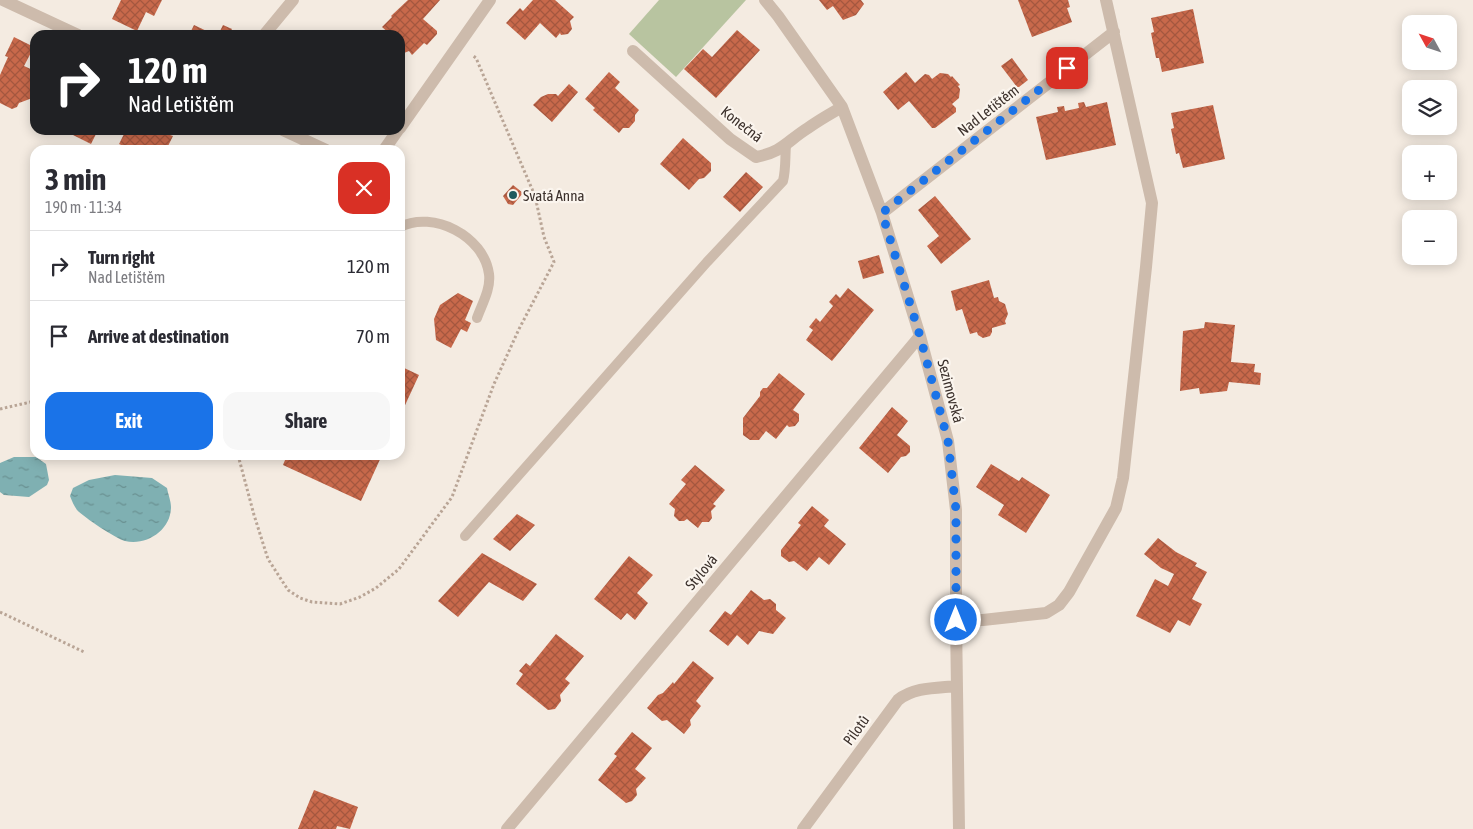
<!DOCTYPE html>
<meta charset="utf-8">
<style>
:root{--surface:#fff;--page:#f7f7f7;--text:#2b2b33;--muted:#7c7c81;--line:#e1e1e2;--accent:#1a73e8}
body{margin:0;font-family:"Asap Condensed",sans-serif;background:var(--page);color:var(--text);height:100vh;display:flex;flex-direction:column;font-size:19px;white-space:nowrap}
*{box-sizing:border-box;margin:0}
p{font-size:16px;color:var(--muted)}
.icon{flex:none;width:28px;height:28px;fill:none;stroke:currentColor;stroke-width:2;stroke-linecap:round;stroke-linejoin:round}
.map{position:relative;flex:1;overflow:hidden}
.side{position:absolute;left:30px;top:145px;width:375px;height:315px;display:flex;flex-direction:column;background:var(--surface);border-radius:15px;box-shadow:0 2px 12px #0003}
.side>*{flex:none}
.hud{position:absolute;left:30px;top:30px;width:375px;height:105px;border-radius:15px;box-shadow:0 2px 12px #0003;background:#202124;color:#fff;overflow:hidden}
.needle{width:32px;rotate:310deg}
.buttons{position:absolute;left:1402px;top:15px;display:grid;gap:10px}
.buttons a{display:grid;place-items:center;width:55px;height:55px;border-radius:10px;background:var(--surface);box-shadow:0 2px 12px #0003;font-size:25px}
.pin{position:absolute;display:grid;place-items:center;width:42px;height:42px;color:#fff;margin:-21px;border-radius:10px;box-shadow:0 2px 8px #0006}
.me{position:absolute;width:55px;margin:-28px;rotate:0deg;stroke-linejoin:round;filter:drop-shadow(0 0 4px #0008)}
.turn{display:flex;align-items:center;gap:18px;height:105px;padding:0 15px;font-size:22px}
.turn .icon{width:65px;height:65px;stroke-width:2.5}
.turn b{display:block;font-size:35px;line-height:42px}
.round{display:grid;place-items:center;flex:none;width:52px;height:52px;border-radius:15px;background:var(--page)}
.headline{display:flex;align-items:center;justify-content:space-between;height:85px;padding:0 15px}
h1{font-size:30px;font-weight:700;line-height:38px}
.button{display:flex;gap:10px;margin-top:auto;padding:10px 15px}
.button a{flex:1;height:58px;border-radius:15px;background:var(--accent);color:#fff;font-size:20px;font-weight:700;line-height:58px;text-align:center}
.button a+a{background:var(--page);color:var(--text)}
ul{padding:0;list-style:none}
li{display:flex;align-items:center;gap:15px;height:70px;padding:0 15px;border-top:1px solid var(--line)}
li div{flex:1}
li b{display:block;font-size:19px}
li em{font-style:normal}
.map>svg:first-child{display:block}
</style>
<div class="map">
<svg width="1473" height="829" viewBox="0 0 1473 829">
<defs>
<pattern id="water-ripples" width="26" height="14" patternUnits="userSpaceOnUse" patternTransform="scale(1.25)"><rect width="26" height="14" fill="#7fb0b2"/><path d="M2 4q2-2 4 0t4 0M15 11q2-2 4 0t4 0" fill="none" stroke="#699091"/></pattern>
<pattern id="building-cross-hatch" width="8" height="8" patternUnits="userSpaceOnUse" patternTransform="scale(1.25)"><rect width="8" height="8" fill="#c8694b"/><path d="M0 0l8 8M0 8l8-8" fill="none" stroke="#a4573f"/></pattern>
</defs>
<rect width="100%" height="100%" fill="#f4ebe1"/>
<path fill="#b8c4a0" d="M659,0h87l-70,77 -47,-43z"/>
<path fill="url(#water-ripples)" d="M14,457h22l10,7 3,16 -2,5 -18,12 -25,-2 -4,-3v-29z
M115,475l37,3 15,10c1,6 4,13 4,19 0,23 -24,39 -46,34 -10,-3 -40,-23 -48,-31 -3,-4 -5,-9 -7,-14l3,-8 16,-8z"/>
<path fill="url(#building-cross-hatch)" d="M121,0h41l-8,16 -8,-4 -9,19 -25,-12z
M408,0h32l-17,19 14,12v3l-10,11 -3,-2 -12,12 -3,-4 -5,2 -4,-4v-14h-9l-9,-8 10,-10 -1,-1z
M533,0h22l19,17 -4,4 2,8 -4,5 -7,1 -1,-2 -4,5 -16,-15 -15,17 -19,-17 14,-15 3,3z
M819,0h42l3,4 -8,11 -13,5 -10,-14 -6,4z
M1018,0h50l2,7 -3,1 5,14 -40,15z
M1193,9l11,54 -42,9 -3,-14h-3l-5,-25 3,-1 -3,-14z
M194,25l21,10h-26z
M223,25l9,4 -3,6h-11z
M737,30l23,20 -44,48 -32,-29 19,-20 9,8z
M14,37l20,10 -10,19 11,5v26l-16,6 -2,4 -5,2 -12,-6v-28l8,-18 -3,-1z
M1012,58l16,22 -9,7h-2l-16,-21z
M609,72l11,10 -5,6 24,22 -4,5v6l-6,7h-6l-4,5 -26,-23 2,-2 -10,-9z
M906,72l9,11 10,-9 4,1 3,4 8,-6 8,1 3,3 1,-1 8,9 -2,1 2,3 -1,9 -7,6 4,4v4l-21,16h-3l-23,-27 -11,9 -15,-18z
M569,84l9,8 -26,30 -19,-17 8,-8 7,-3h8l2,2z
M1084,102l2,5 21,-5 9,43 -70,15 -10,-43 22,-5 -1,-5 7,-1 1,5 14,-3 -1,-5z
M1213,105l12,54 -42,9 -4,-15 -3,1 -5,-25 3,-1 -3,-15z
M75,130h23l-7,14 -18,-9z
M126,130h46l-2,5 3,1 -7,14 -7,-2 -1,2h-26l-13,-6z
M683,138l28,25v8l-7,7 -5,1 -10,11 -29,-26z
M746,172l17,15 -23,25 -17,-15z
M513,185l10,8 -10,12 -5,-1 -5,-8z
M935,196l36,43 -30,25 -14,-18 12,-10 -21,-26z
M879,255l5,18 -21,6 -5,-18z
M989,280l5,18 4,-1 1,4 6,3 3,10 -3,7 1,3 -14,4v4l-2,4 -7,2 -5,-3 -1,-3 -7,2 -8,-25 -6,2 -5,-20z
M848,288l26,22 -42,51 -26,-21 7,-10 -4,-3 7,-9 4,4 13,-16 -4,-4 7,-8 4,4z
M458,293l15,8 -8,19 6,3 -4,9 -6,-3 -10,19 -15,-8 -2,-21 6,-14z
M1205,322l30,3 -4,37 24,2 -1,8 7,1 -1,12 -31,-3 -2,9 -27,3 -1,-6 -19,3 3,-60 21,-3z
M400,366l19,9 -19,41z
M779,373l26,21 -12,16 6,4v7l-4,5 -6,1 -2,-2 -11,14 -10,-8 -7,9h-9l-7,-5v-17l17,-22v-4l3,-4h4z
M892,407l16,14 -11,14 13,11v6l-4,4 -5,1 -13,16 -29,-25z
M287,455h95l-21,46 -78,-36z
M991,464l28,17 3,-4 28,18 -24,38 -28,-18 6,-10 -28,-18z
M695,465l30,25 -12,14 3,2 -5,5 1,7 -3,4h-7l-4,6 -11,-9 -3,2h-5l-5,-5 1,-7 -6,-5 17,-20 -5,-4z
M812,506l17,14 -5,6 22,18 -17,21 -10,-8 -12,14 -13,-10 -5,1 -8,-6v-6l20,-25 -3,-2z
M517,514l18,11 -25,26 -17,-12z
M1158,538l18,14 21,11 -2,3 12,6 -15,27 10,5 -12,22 -12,-6 -8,13 -34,-17 19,-37 13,7 6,-12 -13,-6 -17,-14z
M482,553l55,31 -14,17 -34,-19 -31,35 -20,-16z
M629,556l24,19 -16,18 11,10 -13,17 -8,-7 -6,7 -27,-21z
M751,590l13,10 6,-1 6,5v6l10,8 -13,16 -14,-3 -11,14 -11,-10 -9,11 -19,-15 16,-20 6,4z
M556,634l28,22 -19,23 5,4 -10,12 1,6 -6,8 -7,1 -32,-26 7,-10 -4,-3 7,-8 4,3z
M693,661l21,17 -18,23 5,5 -11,14 1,5 -7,9 -17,-14 -5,1 -15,-13 11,-13 5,-2 10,-11 1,2z
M632,732l20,16 -17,21 11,9 -10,11 1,6 -5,6 -6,2 -28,-23 19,-24 -3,-2z
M314,790l44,17 -8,22 -13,-3 -1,3h-38z"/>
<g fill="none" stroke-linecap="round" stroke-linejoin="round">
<path stroke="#b9a596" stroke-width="3" stroke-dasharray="2.5 2.5" stroke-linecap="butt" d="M0,409l35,-8
M238,455l16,60 14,44 20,31 12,8 12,4 28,2 20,-7 16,-9 23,-19 53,-72 42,-113 25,-55 35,-67 -10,-25 -9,-41 -59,-138 -4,-3
M0,612l84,40"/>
<path stroke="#cdbbac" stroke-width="10" d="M400,227c33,-17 84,9 89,47 2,15 -7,30 -12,44
M465,536l242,-274 76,-81c3,-12 2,-24 3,-36"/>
<path stroke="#cdbbac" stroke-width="12" d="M3,0l75,35
M765,0l13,16 64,91 40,106 38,123 28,105 8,69v110l3,209
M264,35l29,-35
M633,51l97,88 26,18c27,-5 31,-16 52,-29 11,-8 22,-14 34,-21
M400,128l90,-128
M283,130l43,20
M384,150l14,-20
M882,213l232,-181
M956,620h27l63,-7 13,-8 10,-13 47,-84 7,-30 23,-211 6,-64 -46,-203
M507,829l413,-493
M803,829l95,-129c16,-13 39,-12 58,-14"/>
</g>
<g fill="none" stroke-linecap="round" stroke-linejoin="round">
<path stroke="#1a73e8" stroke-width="9" stroke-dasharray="0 16.2" d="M956,620v-110l-8,-69 -28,-105 -38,-123 185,-145"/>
</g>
<circle fill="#1f5a5e" stroke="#fbf5ee" stroke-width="2" cx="513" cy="195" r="5"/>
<g text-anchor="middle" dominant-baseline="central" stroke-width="4.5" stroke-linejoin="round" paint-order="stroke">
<g font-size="15" fill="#3b302b" stroke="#fbf5ee">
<text transform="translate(988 110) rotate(-38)">Nad Letištěm</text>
<text transform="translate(742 124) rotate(38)">Konečná</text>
<text transform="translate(951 391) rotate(75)">Sezimovská</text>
<text transform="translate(701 572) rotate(-50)">Stylová</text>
<text transform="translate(856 730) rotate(-54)">Pilotů</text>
</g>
<g font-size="15" fill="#3b302b" stroke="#fbf5ee" text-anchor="start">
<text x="523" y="195">Svatá Anna</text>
</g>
</g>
</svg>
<div class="buttons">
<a><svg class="needle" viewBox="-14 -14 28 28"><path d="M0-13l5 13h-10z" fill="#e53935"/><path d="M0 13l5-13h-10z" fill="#7c7c81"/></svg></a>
<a><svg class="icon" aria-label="layers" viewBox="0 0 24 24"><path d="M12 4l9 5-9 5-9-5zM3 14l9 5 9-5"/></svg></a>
<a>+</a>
<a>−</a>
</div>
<div class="pin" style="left:1067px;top:68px;background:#d93025"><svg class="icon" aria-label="arrive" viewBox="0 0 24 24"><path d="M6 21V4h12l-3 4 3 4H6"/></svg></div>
<svg class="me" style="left:956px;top:620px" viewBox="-20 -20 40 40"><circle r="17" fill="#1a73e8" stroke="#fff" stroke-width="3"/><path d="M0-11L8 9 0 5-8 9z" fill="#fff"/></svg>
<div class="hud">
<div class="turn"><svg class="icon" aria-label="right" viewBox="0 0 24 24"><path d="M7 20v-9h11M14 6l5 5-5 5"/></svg><div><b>120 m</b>Nad Letištěm</div></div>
</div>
<section class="side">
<div class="headline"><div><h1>3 min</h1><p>190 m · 11:34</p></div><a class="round" style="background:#d93025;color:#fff"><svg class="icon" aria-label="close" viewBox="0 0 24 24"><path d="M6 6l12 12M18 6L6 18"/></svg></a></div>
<ul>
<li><svg class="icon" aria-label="right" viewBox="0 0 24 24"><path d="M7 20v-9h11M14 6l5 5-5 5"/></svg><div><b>Turn right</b><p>Nad Letištěm</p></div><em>120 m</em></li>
<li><svg class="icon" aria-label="arrive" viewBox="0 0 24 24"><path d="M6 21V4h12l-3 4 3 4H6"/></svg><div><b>Arrive at destination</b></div><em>70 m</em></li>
</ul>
<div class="button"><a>Exit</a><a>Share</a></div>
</section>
</div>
